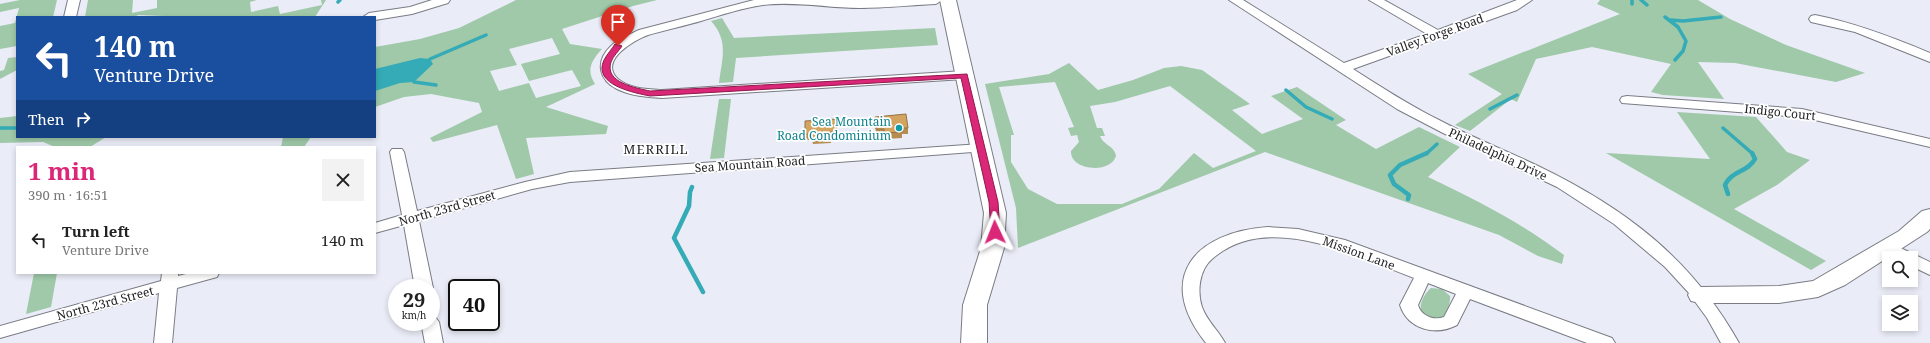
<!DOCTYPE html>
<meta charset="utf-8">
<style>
:root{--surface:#fff;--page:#f2f2f2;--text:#222;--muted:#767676;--accent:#db2777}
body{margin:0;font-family:"Noto Serif",serif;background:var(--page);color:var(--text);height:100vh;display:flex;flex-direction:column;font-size:15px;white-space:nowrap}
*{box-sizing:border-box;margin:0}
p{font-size:13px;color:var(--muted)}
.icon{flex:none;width:22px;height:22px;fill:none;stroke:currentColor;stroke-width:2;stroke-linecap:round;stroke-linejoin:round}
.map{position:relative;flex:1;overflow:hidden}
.sheet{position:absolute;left:16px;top:146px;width:360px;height:128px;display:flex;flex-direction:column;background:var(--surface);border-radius:0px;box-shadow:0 2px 6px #0003}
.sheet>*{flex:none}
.guide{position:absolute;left:16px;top:16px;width:360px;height:122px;border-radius:0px;box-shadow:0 2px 6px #0003;background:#1a4fa0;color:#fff;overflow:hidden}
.tools{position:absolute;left:1882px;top:251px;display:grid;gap:8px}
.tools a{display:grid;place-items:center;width:36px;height:36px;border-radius:0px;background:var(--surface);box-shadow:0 2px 6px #0003;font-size:20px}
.speed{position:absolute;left:388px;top:279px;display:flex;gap:8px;font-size:20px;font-weight:700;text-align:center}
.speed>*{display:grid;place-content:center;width:52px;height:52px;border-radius:50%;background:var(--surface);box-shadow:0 2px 6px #0003;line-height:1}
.speed small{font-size:10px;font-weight:400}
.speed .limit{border:2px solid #111;border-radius:6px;background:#fff;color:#111}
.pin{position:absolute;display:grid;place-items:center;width:34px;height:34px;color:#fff;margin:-41px -17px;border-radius:50% 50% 50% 0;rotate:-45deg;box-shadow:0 0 4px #0007}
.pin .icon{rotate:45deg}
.me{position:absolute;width:44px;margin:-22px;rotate:358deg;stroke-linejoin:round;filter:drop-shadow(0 0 3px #0008)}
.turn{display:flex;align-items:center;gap:14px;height:84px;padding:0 12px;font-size:18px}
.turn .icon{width:52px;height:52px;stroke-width:2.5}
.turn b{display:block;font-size:28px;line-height:34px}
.then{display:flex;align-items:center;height:38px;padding:0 12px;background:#0003;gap:8px;font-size:15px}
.round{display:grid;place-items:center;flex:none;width:42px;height:42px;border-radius:0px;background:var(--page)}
.headline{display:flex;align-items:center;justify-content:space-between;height:68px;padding:0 12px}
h1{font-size:24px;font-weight:700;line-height:30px;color:var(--accent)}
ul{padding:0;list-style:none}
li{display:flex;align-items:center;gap:12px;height:52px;padding:0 12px}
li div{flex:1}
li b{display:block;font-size:15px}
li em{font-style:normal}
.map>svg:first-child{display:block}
</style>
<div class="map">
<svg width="1930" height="343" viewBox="0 0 1930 343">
<rect width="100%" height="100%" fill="#eaecf7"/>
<path fill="#9fc9a9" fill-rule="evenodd" d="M20,0h37l-4,17h-36v29l-17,3v-23l15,-3 4,-15 -19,4v-8z
M88,0h45l-1,13 25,-5v-8h100l-7,2 1,10 27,-6 2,8 42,-9 -1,-5h5l-11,17h-152l1,-1 -26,-1 -3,2h-50z
M516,0h141l-24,6 -71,23 8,15 32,5c-11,12 -16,21 -7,35l-49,23 62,19 -2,8 -80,4 8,36 -18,5 -19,-54 -64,17 -3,-4 52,-26 -3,-9 -48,-9 -27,3 -29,10v-60l45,-8 39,-11zM552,38l8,16 -39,10 8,17 43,-11 9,16 -45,12 -7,-15 -30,8 -9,-20 27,-6 -8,-16z
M1600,0h98l32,19 56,26 79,28 -29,9 -101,-19 -37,-1 26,37 -61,-4 -12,-3 20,-28 -79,-17 -56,12 -19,43 -6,-3 -41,32 -15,-6 47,-31 -34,-20 152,-60 -23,-10z
M722,18l12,20 201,-10 3,17 -202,13 -3,24 -14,1c3,-25 10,-42 -8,-62z
M17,57v13l-17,9v-8l4,-1 4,-12z
M1069,63l29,27 35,-10 31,-12 17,-2 21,4 48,34 -18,6 30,24 41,-15 -32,-23 26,-9 49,33 -10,5 40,24 43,-22 41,20 -32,30c50,24 92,45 136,78l-2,9 -24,-8 -39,-21 -234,-83 -247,96 -2,-40 -31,-124 64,-10zM1055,82l19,45 -6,1 3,8 6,-1 2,7 -8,9c-1,20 40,23 45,5 -1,-10 -13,-11 -16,-20h5l-3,-8h-5l-7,-22 25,-4 55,-16 86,65 -43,17 -19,-15 -35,36 -37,15h-65l-29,-15 -17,-27v-27h3l-15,-48z
M719,99h12l-7,59 -14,1z
M1677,112l79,5 31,35 23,8 -33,25 -43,24 92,52 -15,9 -205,-117 104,6z
M17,116v21h89l-16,10h-35l-12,-5 -43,1v-25z
M283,137h28l-7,10h-23z
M34,273h23l-6,34 -25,7z
M1431,288l11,1 8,7c1,7 -4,19 -10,23l-12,-2 -7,-6c-2,-8 4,-18 10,-23z"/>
<path fill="#34abb6" d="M420,58l10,1 3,5 -19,18 -14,1 -25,8v-22z"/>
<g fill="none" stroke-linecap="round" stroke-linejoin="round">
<path stroke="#34abb6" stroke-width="3.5" d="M1632,0v4
M1641,0l6,5
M338,2l2,-2
M1665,17l13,10 8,14 -3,10 -8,9
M1671,20l12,1 38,-4
M430,59l56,-24
M414,82l22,3
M1286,90l20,17 26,12
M1490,109l27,-14
M0,128h17
M1723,128l30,26
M1426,154l11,-10"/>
<path stroke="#34abb6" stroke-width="4.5" d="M692,187l-2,5 -1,14 -15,32 29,54
M1728,194l-3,-9c6,-14 23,-13 30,-26l-3,-6
M1408,199l1,-4 -15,-11 -4,-9 10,-10 27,-12"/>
<g stroke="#7a7c85" stroke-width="2">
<path id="street" d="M68,0h12l-4,17h-12z
M432,0h18l-2,3 -36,11 -37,6v-3h-12l6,-4 41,-6z
M754,0h188l-6,4c-25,1 -51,4 -76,4 -32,0 -65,-7 -97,-3 -21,3 -42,10 -62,16 -17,5 -36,9 -53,14 -14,5 -50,26 -30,44 12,10 30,10 44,11l302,-19 5,1 2,3 -2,3 -5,1 -302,19c-15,-1 -31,-2 -45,-9 -18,-9 -22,-27 -7,-42 7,-8 19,-12 29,-17z
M1229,0h14l101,63 83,-29 -58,-34h15l54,30 79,-30h15l-15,10 -164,59c28,18 56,36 86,51 32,17 66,30 99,46 87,42 153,92 201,177h-18l-14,-25 -19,-26 -23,-25 -51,-43 -57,-37 -114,-54 -46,-24z
M1815,15c40,8 77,22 115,38v9l-75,-30 -44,-10 -2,-3 2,-3z
M1627,96l175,13 128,30v8l-128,-30 -180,-14 -2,-3 2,-3z
M981,144l5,1 2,3 -2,3 -416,31 -38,7 -113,32 14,67 -2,3v-3h-16l-11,-63 -29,8v-10l27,-8 -12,-63 2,-3h10l2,3 13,59 108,-29 45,-10z
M1268,227l30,2 47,11 267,98 3,5h-28l-117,-44 -13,26c-21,11 -49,5 -57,-20l14,-27c-59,-22 -146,-68 -202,-19 -13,11 -15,33 -10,48 5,14 16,23 23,36h-19c-52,-65 -11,-111 62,-116zM1428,283l28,11 -12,23c-10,4 -23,-1 -26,-12z
M1888,242l42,20v13l-19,-9v-8c-11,0 -24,0 -31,-11l2,-4z
M162,273h16v3l12,-3h29l-2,4 -40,11 -5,55h-18l5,-50 -159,45v-12l161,-45z
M431,316l5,2 3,4 4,21h-18l-4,-21h10z"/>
</g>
<g stroke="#7a7c85" stroke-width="2">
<path id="secondary" d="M940,0h16l50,213 -2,35 -17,57v38h-26l2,-38 18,-57 3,-35z
M1930,209v20l-3,3 -82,53 -27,12 -39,6h-79l-9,-2 -3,-6 3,-6 9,-2 79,-1 34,-5 86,-50 23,-20z"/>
</g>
<use href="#street" fill="#fff" fill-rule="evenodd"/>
<use href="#secondary" fill="#fff" fill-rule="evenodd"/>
</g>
<path fill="#b58d53" d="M875,117l33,11v6h-6v4l-17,1 -1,-4 -8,1z
M836,119l1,19h-6v5l-18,1 -1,-4h-6l-1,-6z"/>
<path fill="#d3a460" stroke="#947343" d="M906,114l2,14h-7l1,4 -18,1v-4h-8l-1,-12z
M836,119l1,13h-7v5l-18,1v-4h-7v-13z"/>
<path fill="#db2777" stroke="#8e194d" d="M615,44l7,2c-3,5 -9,10 -11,16 -7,21 26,26 39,29l317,-17 31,128 2,30 -5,3 -4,-3 -2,-30 -28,-124 -311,18c-15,-3 -58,-11 -46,-36 3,-6 8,-11 11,-16z"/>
<circle fill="#0f9aa8" stroke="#fff" stroke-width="1.5" cx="899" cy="128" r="4"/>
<g text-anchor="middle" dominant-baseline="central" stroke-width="3.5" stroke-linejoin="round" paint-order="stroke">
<g font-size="12" fill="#242428" stroke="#fff">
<text transform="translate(1435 35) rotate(-20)">Valley Forge Road</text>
<text transform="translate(1780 112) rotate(6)">Indigo Court</text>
<text transform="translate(1498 154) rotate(25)">Philadelphia Drive</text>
<text transform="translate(750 164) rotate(-4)">Sea Mountain Road</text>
<text transform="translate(447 208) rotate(-16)">North 23rd Street</text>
<text transform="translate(1359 253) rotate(20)">Mission Lane</text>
<text transform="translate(105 303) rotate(-15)">North 23rd Street</text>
</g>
<g font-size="12" fill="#0d838f" stroke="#fff" text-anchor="end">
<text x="891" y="121">Sea Mountain<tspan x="891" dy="14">Road Condominium</tspan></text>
</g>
<g font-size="13" letter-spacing="1" fill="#242428" stroke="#fff">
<text x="656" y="149">MERRILL</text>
</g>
</g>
</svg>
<div class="tools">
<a><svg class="icon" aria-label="search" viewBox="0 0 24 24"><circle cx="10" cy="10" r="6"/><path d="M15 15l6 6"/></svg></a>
<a><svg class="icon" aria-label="layers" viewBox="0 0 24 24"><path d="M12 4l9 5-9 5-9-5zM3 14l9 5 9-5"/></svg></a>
</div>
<div class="speed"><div>29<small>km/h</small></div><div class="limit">40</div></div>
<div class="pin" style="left:618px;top:46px;background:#d93025"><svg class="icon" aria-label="arrive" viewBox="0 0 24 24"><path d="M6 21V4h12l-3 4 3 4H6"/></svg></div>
<svg class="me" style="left:995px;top:232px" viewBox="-20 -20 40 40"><path d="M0-17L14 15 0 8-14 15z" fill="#db2777" stroke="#fff" stroke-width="4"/></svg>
<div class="guide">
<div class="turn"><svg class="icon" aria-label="left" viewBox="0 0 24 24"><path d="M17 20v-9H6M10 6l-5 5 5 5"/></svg><div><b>140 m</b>Venture Drive</div></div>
<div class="then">Then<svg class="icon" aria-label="right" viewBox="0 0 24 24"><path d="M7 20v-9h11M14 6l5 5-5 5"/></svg></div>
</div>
<section class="sheet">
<div class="headline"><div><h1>1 min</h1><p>390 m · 16:51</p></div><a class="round"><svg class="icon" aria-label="close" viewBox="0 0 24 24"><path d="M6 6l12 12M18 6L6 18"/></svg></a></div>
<ul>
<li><svg class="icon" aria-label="left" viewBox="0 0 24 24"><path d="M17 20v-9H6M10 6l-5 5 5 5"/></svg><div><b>Turn left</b><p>Venture Drive</p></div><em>140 m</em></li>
</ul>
</section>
</div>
